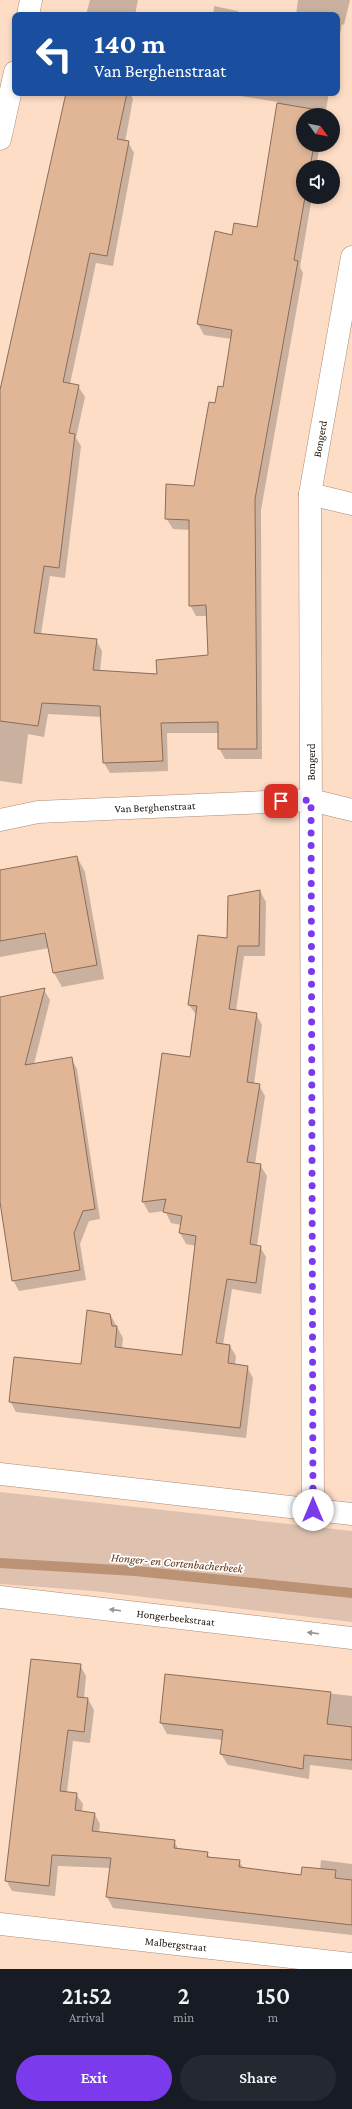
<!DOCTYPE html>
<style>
:root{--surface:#171b24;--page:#242831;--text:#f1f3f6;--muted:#9ea1a6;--accent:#7c3aed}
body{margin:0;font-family:"Crimson Pro",serif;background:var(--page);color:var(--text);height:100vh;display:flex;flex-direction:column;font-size:15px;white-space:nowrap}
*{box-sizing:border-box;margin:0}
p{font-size:13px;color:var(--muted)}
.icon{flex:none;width:22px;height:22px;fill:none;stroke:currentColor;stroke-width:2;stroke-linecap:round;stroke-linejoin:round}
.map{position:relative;height:1969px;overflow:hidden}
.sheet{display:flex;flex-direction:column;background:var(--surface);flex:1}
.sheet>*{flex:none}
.guide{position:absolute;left:12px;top:12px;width:328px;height:84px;border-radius:8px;box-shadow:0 2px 6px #0003;background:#1a4fa0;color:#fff;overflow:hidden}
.needle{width:26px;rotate:122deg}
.buttons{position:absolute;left:296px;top:108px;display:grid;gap:8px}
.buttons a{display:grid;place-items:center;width:44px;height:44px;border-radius:50%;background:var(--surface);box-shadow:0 2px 6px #0003;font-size:20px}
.pin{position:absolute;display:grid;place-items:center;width:34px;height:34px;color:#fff;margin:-17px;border-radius:8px;box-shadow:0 2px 6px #0006}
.me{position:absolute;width:44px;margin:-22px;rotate:0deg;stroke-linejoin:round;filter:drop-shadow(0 0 3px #0008)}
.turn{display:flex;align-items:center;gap:14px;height:84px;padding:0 16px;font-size:18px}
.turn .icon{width:52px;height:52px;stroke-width:2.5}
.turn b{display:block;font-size:28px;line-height:34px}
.eta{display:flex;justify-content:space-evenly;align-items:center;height:68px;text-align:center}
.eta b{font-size:24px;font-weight:600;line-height:28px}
.primary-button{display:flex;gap:8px;margin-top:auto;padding:8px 16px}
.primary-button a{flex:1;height:46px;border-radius:24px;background:var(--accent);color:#fff;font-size:16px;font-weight:600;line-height:46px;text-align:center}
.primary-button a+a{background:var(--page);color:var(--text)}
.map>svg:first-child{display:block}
</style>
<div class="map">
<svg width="352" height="1969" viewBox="0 0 352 1969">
<rect width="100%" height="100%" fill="#fdddc6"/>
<path fill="#dec2af" d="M0,1492l352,39v91l-258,-31 -94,-7z"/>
<path fill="#0003" d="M90,0h48l-3,15h-49z
M298,0h52l-6,25 -2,-1 -5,26v-35h-41z
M214,6l24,5 2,4h-27z
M66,93h64l3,6 -8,43h3l6,11 -21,113 -17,-3 -26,121 8,2 7,11 -9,41 5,8 -16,132 -15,-2 -9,58 55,6 6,11 -2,21 58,3 51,-19 -1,-40h-12l-6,-11v-75l-17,-1 -7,-11 29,-30 21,-83 8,-17 8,-49 -28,-4 -6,-11 35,-88 25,-8 20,-126 -56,-9h107l-4,22h-22v30h17l-4,22h-13v30h9l-12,70 3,6 -42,237 1,249h-37l-6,-11v-15h-52l1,38 -58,2 -6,-10 -2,-46 -54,-3 -4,23 -16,-3 -6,50 -22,-3v-386z
M77,857l8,15 19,107 -42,8 -8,-14 -5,-25 -49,9v-86z
M260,891l6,11 -1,54h-21l-8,55 20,3 6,11 -8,59 5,1 6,11 -10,68 5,1 7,11 -10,70 3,1 6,10 -5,37 -29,-5 -9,56 7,1 6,10 -1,9 12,2 6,11 -7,60 -230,-26 -6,-11 72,-35 28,-52 13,24 -1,11 60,7 14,-110 -10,-2 -6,-11 1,-8 -10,-2 -6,-12 -16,2 -6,-11 20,-148 28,5 6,-43 -8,-11 39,-65z
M44,990l6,10 -16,64 37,-6 6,11 23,150 -11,2 -9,23 6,36 -67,11 -6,-11 -13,-87v-195z
M80,1665l6,11 -2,22 4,1 6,11 -4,33 -17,-2 -6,51 9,2 7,10 -1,8 12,1 6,11 -1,9 75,8 5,9 28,3 3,5 29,3 5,8 58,7 18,-6 1,-10 31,4v71l-239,-27 -6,-11 4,-29 -53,-2 -3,30 -43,-5 -6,-11z
M166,1675l186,21v74l-42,-5 -1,14 -81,-14 -7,-11 2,-14 -56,-6 -6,-11z"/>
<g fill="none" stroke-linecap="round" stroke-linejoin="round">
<path stroke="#bc9274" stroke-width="10" d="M0,1563l135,8 217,22"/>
</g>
<path fill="#e1b697" stroke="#8a6d59" d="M66,93h61l-10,46 12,2 -22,115 -17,-3 -27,129 16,3 -10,48 6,1 -16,134 -15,-2 -10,67 63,6 -4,31 64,4 -1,-14 52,-5 -2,-50 -17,1v-86l-24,-1 1,-35 28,2 15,-84 6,1 3,-17 5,1 9,-57 -35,-6 18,-93 17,4 2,-12 23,4 20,-124 41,7 -1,5h-14v30h11l-4,22h-7v30h2l-11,63 4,1 -43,238 2,250h-39v-27l-57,1 2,38 -60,2 -3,-57 -58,-3 -4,23 -38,-5v-331z
M77,856l20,109 -44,8 -8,-40 -45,8v-71z
M260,890l-1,56h-21l-9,63 28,4 -10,69 13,2 -13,78 14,2 -11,80 11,2 -5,37 -29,-4 -11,64 14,2 -2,18 20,3 -8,62 -231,-26 5,-45 67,7 6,-54 23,4 2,12h5l-2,21 67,8 14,-119 -17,-3 3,-17 -19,-4 3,-13 -24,3 20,-149 28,4 7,-51 -9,-1 10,-70 29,3 1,-42z
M45,988l-20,77 47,-8 23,152 -12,2 -9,22 6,37 -68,11 -12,-79v-205z
M31,1659l50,5 -4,33 11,1 -4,34 -16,-2 -8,61 17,2 -2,17 20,3 -3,18 83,9 -1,8 34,4 -1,5 33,3 -1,7 62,8 1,-8 34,3 -1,8 17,2v45l-246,-28 5,-39 -59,-3 -3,31 -44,-5z
M165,1674l166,18 -4,32 25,3v33l-48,-5 -1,14 -83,-15 3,-24 -63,-7z"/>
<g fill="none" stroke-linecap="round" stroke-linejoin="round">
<g stroke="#aa8c77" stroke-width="23">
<g id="minor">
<path d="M28,15l3,-15"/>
<path d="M0,139l15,-67"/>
<path d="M310,494l42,10"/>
<path id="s1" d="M0,820l38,-8 273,-12 41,10"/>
<path d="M0,1474l352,40"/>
<path id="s2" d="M313,1510l-3,-1016 42,-237"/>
<path id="s3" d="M0,1597l352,41"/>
<path id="s4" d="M0,1924l352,40"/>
</g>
</g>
<use href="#minor" stroke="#fff" stroke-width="22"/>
</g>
<defs><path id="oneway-solid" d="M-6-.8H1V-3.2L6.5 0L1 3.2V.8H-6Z"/></defs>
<g fill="#9a9591">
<use href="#oneway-solid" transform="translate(115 1610) rotate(-173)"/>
<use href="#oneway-solid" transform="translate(313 1633) rotate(-173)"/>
</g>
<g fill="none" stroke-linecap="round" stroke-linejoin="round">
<path stroke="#7c3aed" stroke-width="7" stroke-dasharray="0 12.6" d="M281,801l30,-1 2,710"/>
</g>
<g text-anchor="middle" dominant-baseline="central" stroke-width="3.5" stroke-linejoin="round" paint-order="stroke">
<g font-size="11" fill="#1e130b" stroke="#fff">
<text stroke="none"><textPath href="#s2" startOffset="1072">Bongerd</textPath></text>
<text transform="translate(311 762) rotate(-90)">Bongerd</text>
<text stroke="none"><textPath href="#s1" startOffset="156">Van Berghenstraat</textPath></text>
<text stroke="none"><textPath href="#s3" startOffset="177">Hongerbeekstraat</textPath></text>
<text stroke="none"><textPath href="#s4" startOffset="177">Malbergstraat</textPath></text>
</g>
<g font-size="12" font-style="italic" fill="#5f3512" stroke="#fff">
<text transform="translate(177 1563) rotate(5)">Honger- en Cortenbacherbeek</text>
</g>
</g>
</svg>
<div class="buttons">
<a><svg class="needle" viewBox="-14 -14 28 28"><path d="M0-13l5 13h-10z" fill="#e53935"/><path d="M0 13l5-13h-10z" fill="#9ea1a6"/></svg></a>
<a><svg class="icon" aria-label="sound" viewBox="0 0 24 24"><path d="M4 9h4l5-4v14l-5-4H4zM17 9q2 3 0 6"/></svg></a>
</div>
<div class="pin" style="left:281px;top:801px;background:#d93025"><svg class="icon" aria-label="arrive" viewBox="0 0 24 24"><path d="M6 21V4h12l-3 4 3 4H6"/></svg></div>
<svg class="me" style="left:313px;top:1510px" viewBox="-20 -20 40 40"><circle r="19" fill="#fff"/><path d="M0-13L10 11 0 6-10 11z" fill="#7c3aed"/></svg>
<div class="guide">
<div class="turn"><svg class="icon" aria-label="left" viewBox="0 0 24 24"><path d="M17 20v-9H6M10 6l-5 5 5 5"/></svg><div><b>140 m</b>Van Berghenstraat</div></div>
</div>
</div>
<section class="sheet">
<div class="eta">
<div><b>21:52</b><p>Arrival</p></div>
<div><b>2</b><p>min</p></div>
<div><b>150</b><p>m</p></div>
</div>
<div class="primary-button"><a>Exit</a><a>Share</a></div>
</section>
